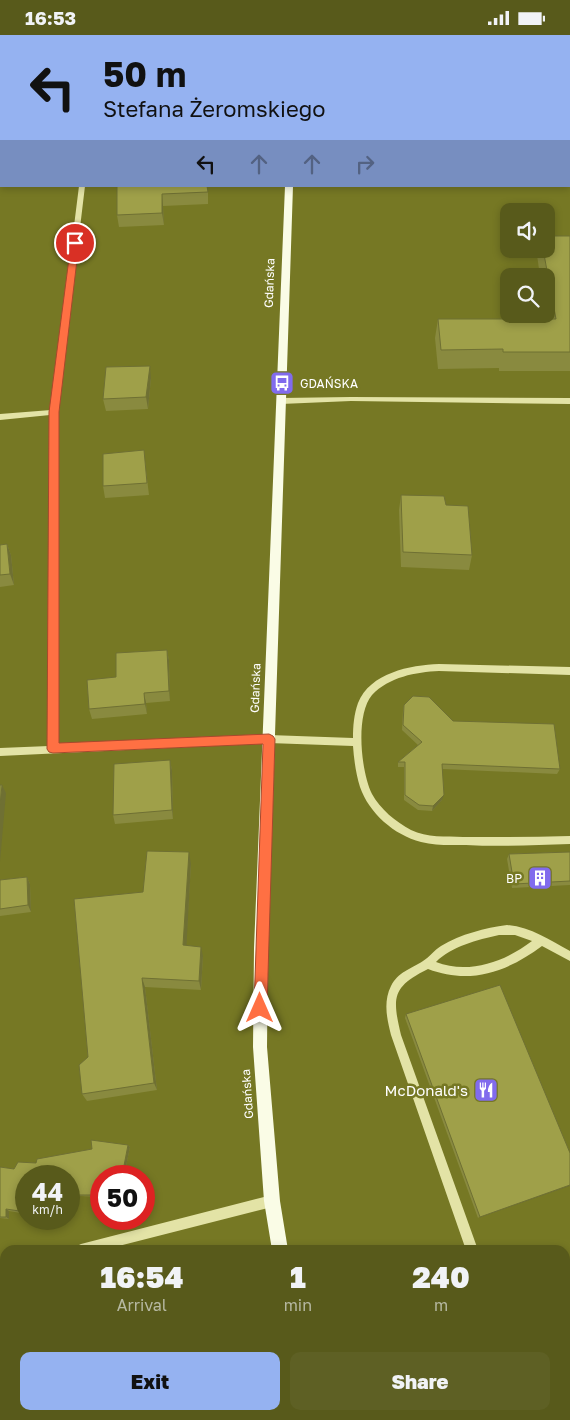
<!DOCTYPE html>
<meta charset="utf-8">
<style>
:root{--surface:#585a1b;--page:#5e6024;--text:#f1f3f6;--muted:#b7b9a3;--accent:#95b2f1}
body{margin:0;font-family:"Golos Text",sans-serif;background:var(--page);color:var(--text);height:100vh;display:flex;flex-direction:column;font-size:19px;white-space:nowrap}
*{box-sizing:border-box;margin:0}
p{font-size:16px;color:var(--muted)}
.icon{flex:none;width:28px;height:28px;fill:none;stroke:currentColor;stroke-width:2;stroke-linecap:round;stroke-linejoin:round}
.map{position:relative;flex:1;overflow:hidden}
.panel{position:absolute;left:0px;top:1210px;width:570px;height:175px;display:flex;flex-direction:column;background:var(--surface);border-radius:15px 15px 0 0;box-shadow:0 2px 8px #0003}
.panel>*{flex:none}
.banner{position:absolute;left:0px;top:0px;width:570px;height:152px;box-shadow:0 2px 8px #0003;background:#95b2f1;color:#111;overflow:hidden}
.buttons{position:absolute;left:500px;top:168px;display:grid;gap:10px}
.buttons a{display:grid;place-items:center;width:55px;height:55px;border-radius:10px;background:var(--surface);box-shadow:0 2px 8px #0003;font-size:25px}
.speed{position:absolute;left:15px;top:1130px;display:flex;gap:10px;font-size:25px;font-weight:700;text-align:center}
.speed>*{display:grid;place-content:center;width:65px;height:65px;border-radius:50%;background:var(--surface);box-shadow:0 2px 8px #0003;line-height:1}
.speed small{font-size:12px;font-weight:400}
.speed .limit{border:8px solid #d22;background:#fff;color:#111}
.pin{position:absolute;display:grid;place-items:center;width:42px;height:42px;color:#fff;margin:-21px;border:2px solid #fff;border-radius:50%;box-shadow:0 1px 5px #0007}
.me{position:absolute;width:55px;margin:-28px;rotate:0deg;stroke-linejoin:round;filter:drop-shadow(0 0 4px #0008)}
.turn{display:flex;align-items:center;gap:18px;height:105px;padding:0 20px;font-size:22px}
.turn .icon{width:65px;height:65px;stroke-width:2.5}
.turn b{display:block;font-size:35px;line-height:42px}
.lanes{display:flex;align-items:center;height:48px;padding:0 20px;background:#0003;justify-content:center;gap:25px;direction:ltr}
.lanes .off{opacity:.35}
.eta{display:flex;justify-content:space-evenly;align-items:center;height:85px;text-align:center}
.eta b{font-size:30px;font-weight:800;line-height:35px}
.cta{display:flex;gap:10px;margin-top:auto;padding:10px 20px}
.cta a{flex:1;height:58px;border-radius:10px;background:var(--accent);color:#111;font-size:20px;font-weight:800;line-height:58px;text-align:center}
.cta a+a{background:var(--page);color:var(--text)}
.status{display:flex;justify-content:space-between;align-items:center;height:35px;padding:0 25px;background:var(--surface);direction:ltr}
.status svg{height:14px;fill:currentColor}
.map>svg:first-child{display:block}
</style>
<div class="status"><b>16:53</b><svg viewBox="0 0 49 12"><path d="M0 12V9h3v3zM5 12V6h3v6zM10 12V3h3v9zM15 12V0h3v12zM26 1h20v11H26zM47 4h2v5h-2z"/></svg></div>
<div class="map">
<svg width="570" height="1385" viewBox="0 0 570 1385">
<rect width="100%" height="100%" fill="#767824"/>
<path fill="#8f902f" d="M315,0h255v135l-1,-134z"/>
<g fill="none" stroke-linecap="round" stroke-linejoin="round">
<path stroke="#e3e3a6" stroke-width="4" stroke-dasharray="3 4.5" stroke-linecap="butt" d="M86,1380l1,5
M18,1385l20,-5
M145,1385l2,-5"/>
<path fill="#e3e3a6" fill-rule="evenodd" d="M94,0h6v1h-6z
M342,0h6v1h-6z
M0,148h1v3h2l-3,1z
M79,151h6l-27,226 -1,333 212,-10 84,3c0,-12 1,-24 5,-35 12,-30 52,-38 81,-39l131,3v8l-131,-4c-23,1 -50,6 -67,24 -17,20 -11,77 0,99 8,15 24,28 39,36 16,8 35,6 52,7 36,0 71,0 107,-1v8c-35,1 -69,3 -104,1 -15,0 -30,1 -45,-3 -27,-7 -52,-29 -61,-55 -4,-13 -6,-27 -7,-41l-84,-3 -269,13v-8l49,-2 1,-331 -50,5v-6l51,-4z
M351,362l219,1v6l-219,-3 -70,3 -4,-3 4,-3z
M507,890c24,2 42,15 63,26v10l-28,-15c-35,26 -72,39 -114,23 -36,18 -36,28 -27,66l77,215h-12l-75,-215c-4,-16 -8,-33 0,-49 7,-14 20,-17 32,-25 7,-4 11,-11 18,-15 20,-12 44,-18 66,-21zM499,900h16l17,6c-26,20 -63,34 -96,21 16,-16 41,-22 63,-27z
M272,1160l4,2 2,4 -2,4 -4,2 -169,43h-28l2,-4 4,-2z
M5,1228v12l-5,2v-12z
M570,1282v12l-5,2v-12z"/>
<path fill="#fafce6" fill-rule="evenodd" d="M290,0h8v1h-8z
M285,151h8l-25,762 -1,99 13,154 8,49h-16l-8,-49 -11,-154 1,-99z
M289,1380h18v5h-18z
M362,1380h18l2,5h-18z"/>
</g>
<path fill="#898a3f" d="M8,0h47v1h-54v78h-1v-78z
M117,151l91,6v12l-45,2 1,19 -45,2 -2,-12z
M570,201v135h-71v-3l-61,1 -3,-31 3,-19h110l-2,-9v-34h-6l-3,-21 1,-6h8z
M151,343l-3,31 -42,2 -3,-12z
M145,427l4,33 -44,3 -2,-12z
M401,460l45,10 26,50 -3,15 -68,-3 -2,-57z
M7,509l4,11 3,30 -14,2v-42z
M167,615l2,10 1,41 -24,2 1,11 -55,5 -3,-10 27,-32z
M404,670l49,16 107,48 -3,5 -115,-5v31l-10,11 -14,-1 -14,-10v-33h-6v-5l20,-17 -16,-15 1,-20z
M170,725l2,10 1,49 -58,5 -2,-9z
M570,817v33l-58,3 -5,-29 2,-5z
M191,829l-5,81 17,11 -2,34 -56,-3 12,103 -70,11 -5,-7 6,-37 55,-165z
M27,842l3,7 1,28 -31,4v-36z
M406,979l164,139 -92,65 -73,-200z
M128,1110l2,2 -6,29h-23v17l-2,4 -19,-1 -3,7 -8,-1v-26h-43v38l-17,-3v8l-9,-1v-51l14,2 22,-6z"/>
<path fill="#6f7033" d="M162,159l1,12 1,19 -2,-12z
M150,331l1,12 -3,31 -2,-12z
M7,509l4,11 3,30 -4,-11z
M167,615l2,10 1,41 -1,-10z
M144,658l2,10 1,11 -2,-10z
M170,725l2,10 1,49 -1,-9z
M2,750l4,8 -6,69v-57z
M444,760l-2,5 -10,11 1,-5z
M189,817l2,12 -5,91 -3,-10z
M27,842l3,7 1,28 -3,-7z
M201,912l2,9 -2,34 -2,-9z
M142,943l3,9 12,103 -3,-7z
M128,1110l2,2 -6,29h-2z
M570,1150v1l-92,32 2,-1z
M101,1153v5l-2,4 -2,-2z
M78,1160l2,1 -3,7 -2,-2z
M6,1174l3,2v8l-3,-2z
M0,1354l5,31h-5z"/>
<path fill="#9fa049" stroke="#6f7033" d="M8,0h44l-1,1h-50v68h-1v-68z
M133,0h45v1h-45z
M117,151h90l1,6 -46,2v19l-45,2z
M546,201h24v116h-67v-3l-62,1 -3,-31h118l-13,-70h3z
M150,331l-4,31 -43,2 3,-32z
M144,415l3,33 -44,3v-32z
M401,460l43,1 2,9 22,1 4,49 -69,-3z
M7,509l3,30 -10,1v-30z
M167,615l2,41 -25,2 1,11 -56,5 -2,-29 29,-3v-24z
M413,661l16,1 24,24 101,3 6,45 -118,-5 2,31 -11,11 -14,-1 -14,-10v-33h-7l24,-20 -19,-17 1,-20z
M170,725l2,50 -59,5 1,-51z
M0,750h2l-2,20z
M147,816l42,1 -6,93 18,2 -2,34 -57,-3 12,105 -72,11 -3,-29 9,-8 -14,-158 69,-7z
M570,817v29l-56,3 -5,-30z
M27,842l1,28 -28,4v-29z
M500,950l70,168v32l-90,32 -74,-203z
M91,1105l37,5 -6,31h-21v12l-4,7h-19l-3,6h-6v-25h-43v36l-20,-3v8h-6v-50l14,2 4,-7 18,1 1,-4 55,-10z"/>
<path fill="#ff7043" stroke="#a6492c" d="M75,205l4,3 -20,169v331l210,-9 4,2 2,3 -8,269 -2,4 -5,2 -4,-2 -2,-4 9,-264 -210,9 -4,-1 -2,-3 2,-337 22,-169z"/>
<defs>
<g id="bus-square" transform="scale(1.25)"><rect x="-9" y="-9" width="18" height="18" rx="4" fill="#816bed" stroke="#767824"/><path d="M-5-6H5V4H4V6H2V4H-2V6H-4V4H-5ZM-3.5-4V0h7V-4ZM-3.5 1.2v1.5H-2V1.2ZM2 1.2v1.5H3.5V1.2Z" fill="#fff"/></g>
<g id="building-square" transform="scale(1.25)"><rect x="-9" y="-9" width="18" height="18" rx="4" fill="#816bed" stroke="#767824"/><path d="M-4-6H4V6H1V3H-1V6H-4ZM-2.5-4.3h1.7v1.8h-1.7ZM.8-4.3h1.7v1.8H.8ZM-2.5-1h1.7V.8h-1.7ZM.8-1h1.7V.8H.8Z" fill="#fff"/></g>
<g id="restaurant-square" transform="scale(1.25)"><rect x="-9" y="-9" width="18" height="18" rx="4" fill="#816bed" stroke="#767824"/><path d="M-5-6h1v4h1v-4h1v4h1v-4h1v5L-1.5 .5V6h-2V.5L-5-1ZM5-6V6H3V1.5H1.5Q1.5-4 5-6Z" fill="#fff"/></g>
</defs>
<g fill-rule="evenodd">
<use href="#bus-square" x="282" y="348"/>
<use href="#building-square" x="540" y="843"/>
<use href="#restaurant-square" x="486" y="1055"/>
</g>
<g text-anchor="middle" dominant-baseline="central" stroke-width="5" stroke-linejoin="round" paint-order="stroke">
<g font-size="12" fill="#fff" stroke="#767824">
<text transform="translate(269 248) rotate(-88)">Gdańska</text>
<text transform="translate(255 653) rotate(-88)">Gdańska</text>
<text transform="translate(247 1059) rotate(-94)">Gdańska</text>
</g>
<g font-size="12" fill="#fff" stroke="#767824" text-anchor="start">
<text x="300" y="348">GDAŃSKA</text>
<text x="522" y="843" text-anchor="end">BP</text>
</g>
<g font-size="15" fill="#fff" stroke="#767824" text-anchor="end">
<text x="468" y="1055">McDonald's</text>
</g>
</g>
</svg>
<div class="buttons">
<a><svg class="icon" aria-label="sound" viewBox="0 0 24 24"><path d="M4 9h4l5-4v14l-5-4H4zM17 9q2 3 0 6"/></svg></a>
<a><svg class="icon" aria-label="search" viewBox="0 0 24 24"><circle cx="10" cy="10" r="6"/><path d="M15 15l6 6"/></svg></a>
</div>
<div class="speed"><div>44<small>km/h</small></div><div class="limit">50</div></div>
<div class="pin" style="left:75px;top:208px;background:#d93025"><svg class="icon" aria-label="arrive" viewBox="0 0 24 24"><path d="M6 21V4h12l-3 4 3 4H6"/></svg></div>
<svg class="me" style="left:260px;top:973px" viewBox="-20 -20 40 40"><path d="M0-17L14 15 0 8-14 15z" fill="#ff7043" stroke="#fff" stroke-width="4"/></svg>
<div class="banner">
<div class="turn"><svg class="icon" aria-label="left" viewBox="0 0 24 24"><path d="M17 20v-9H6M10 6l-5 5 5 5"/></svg><div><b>50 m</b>Stefana Żeromskiego</div></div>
<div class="lanes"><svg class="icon" aria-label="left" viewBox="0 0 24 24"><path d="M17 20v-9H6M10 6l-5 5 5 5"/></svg><svg class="icon off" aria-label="ahead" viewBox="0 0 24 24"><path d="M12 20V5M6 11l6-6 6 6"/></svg><svg class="icon off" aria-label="ahead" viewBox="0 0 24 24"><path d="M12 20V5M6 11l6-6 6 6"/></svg><svg class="icon off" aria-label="right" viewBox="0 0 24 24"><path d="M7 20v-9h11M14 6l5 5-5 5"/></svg></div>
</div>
<section class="panel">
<div class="eta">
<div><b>16:54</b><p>Arrival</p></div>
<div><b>1</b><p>min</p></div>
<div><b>240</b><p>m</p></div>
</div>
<div class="cta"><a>Exit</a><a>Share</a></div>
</section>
</div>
